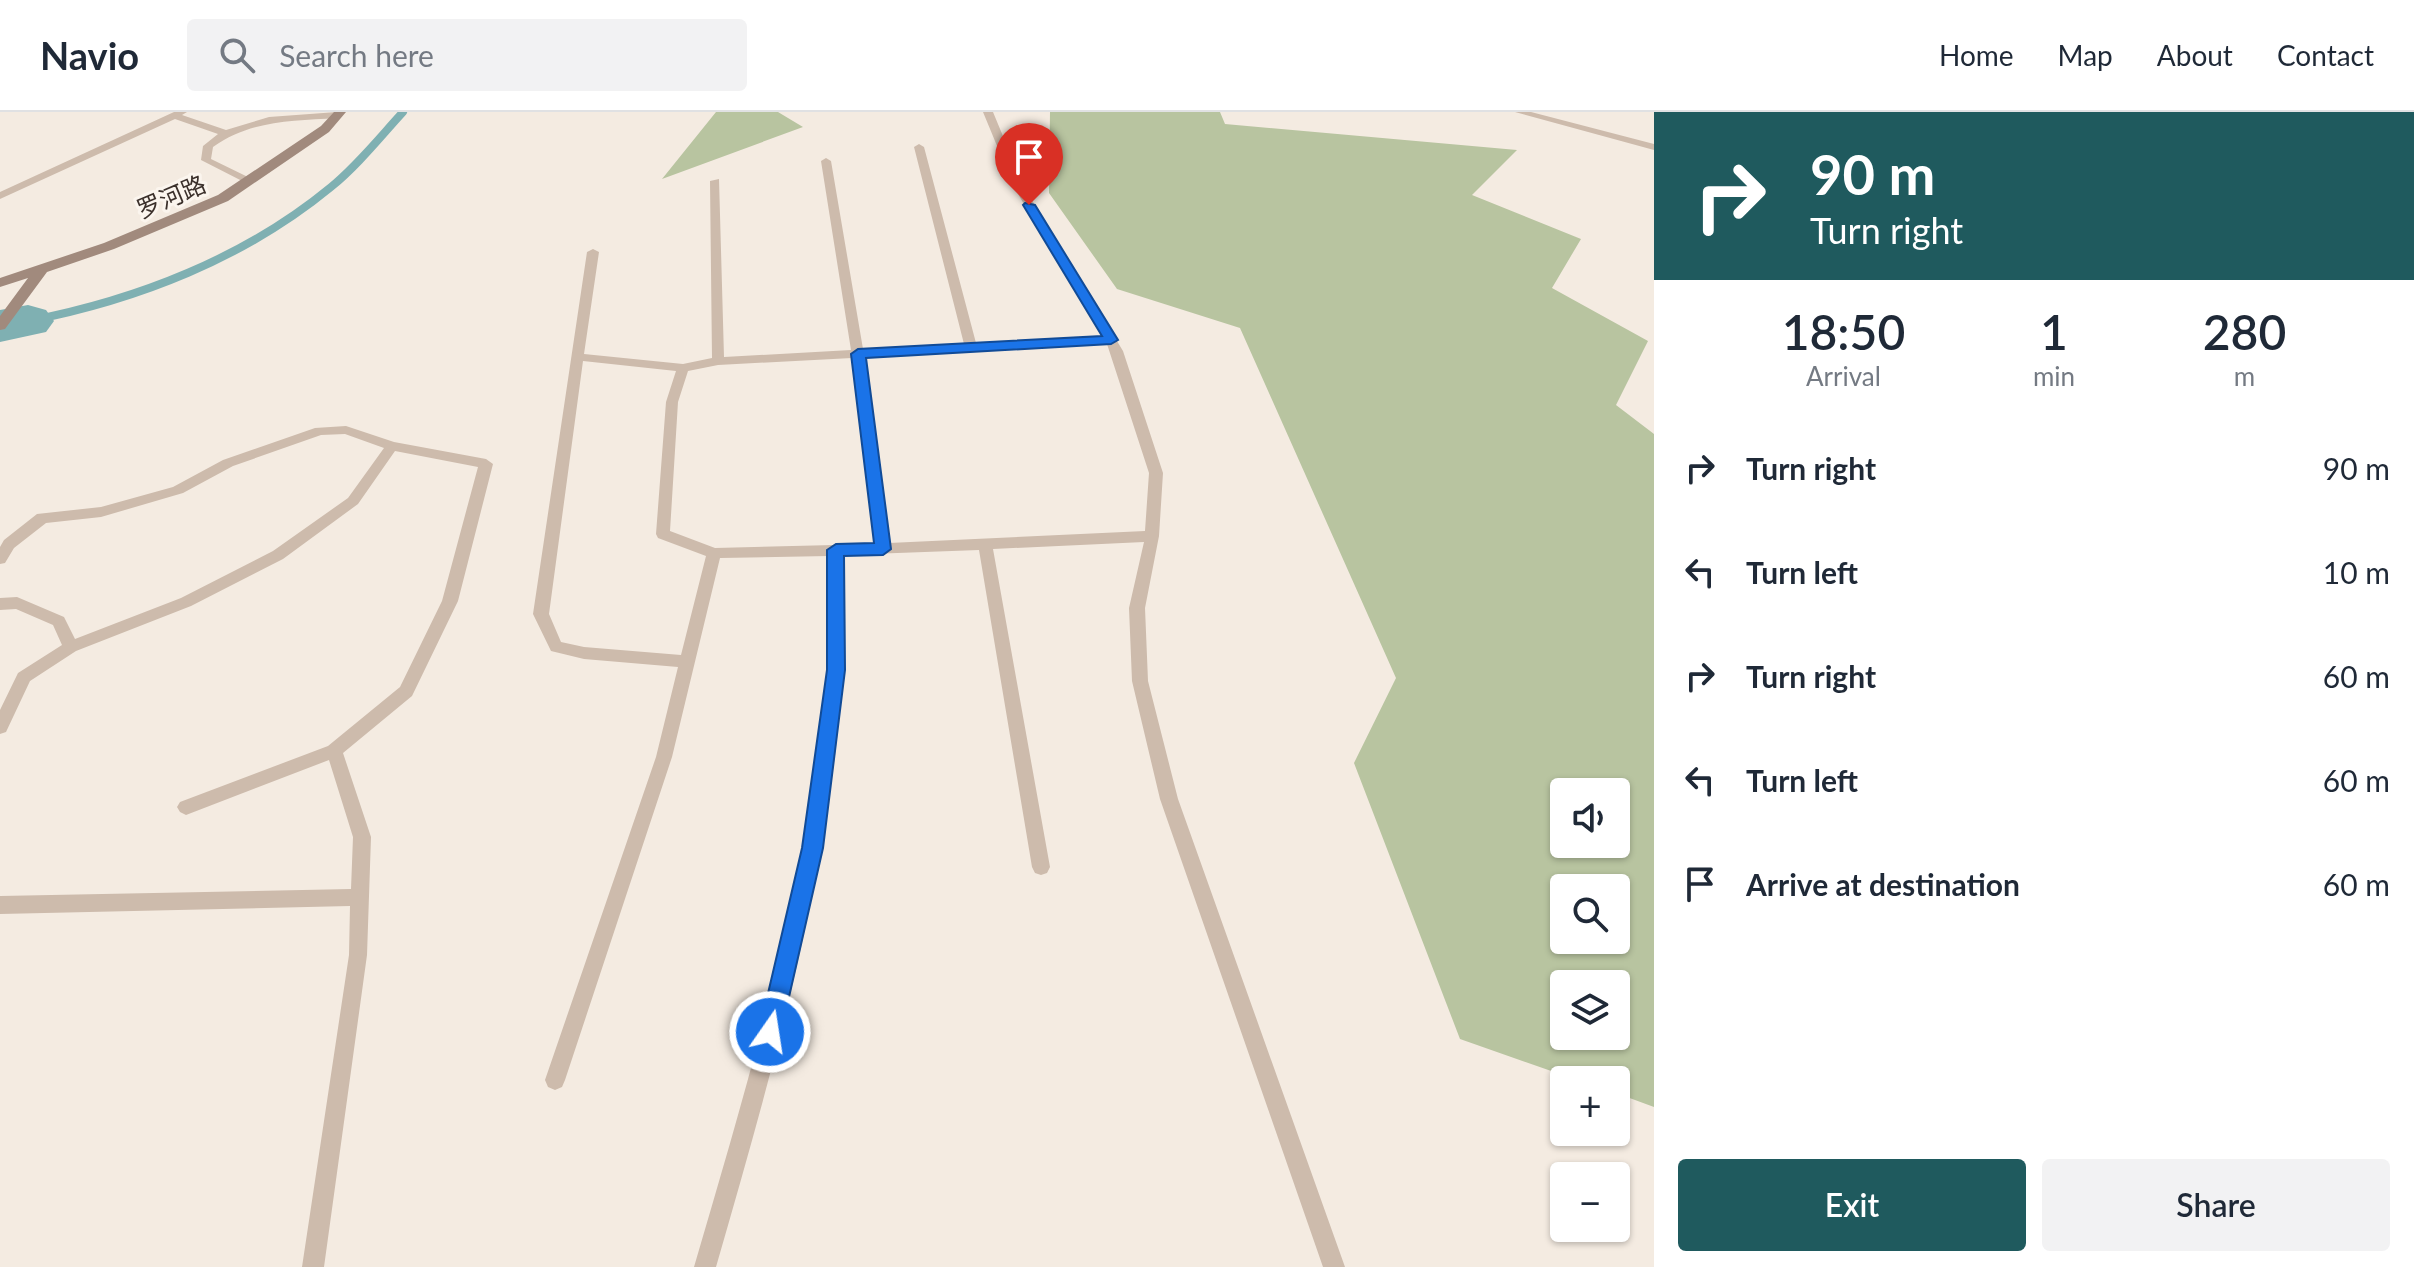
<!DOCTYPE html>
<meta charset="utf-8">
<style>
:root{--surface:#fff;--page:#f2f2f3;--text:#1f2937;--muted:#747a83;--line:#e0e1e3;--accent:#1f5a5e}
body{margin:0;font-family:Lato,"Noto Sans SC",sans-serif;background:var(--page);color:var(--text);height:100vh;display:flex;flex-direction:column;font-size:30px;white-space:nowrap}
*{box-sizing:border-box;margin:0}
p{font-size:26px;color:var(--muted)}
.icon{flex:none;width:44px;height:44px;fill:none;stroke:currentColor;stroke-width:2;stroke-linecap:round;stroke-linejoin:round}
.map{position:relative;flex:1;overflow:hidden}
.panel{display:flex;flex-direction:column;background:var(--surface);width:760px}
.panel>*{flex:none}
.top-card{background:#1f5a5e;color:#fff;overflow:hidden}
.controls{position:absolute;left:1550px;top:666px;display:grid;gap:16px}
.controls a{display:grid;place-items:center;width:80px;height:80px;border-radius:8px;background:var(--surface);box-shadow:0 2px 6px #0004;font-size:40px}
.pin{position:absolute;display:grid;place-items:center;width:68px;height:68px;color:#fff;margin:-82px -34px;border-radius:50% 50% 50% 0;rotate:-45deg;box-shadow:0 0 8px #0007}
.pin .icon{rotate:45deg}
.me{position:absolute;width:88px;margin:-44px;rotate:13deg;stroke-linejoin:round;filter:drop-shadow(0 0 6px #0008)}
.turn{display:flex;align-items:center;gap:28px;height:168px;padding:0 24px;font-size:36px}
.turn .icon{width:104px;height:104px;stroke-width:2.5}
.turn b{display:block;font-size:56px;line-height:68px}
.eta{display:flex;justify-content:space-evenly;align-items:center;height:136px;text-align:center}
.eta b{font-size:48px;font-weight:600;line-height:56px}
.action{display:flex;gap:16px;margin-top:auto;padding:16px 24px}
.action a{flex:1;height:92px;border-radius:8px;background:var(--accent);color:#fff;font-size:32px;font-weight:600;line-height:92px;text-align:center}
.action a+a{background:var(--page);color:var(--text)}
ul{padding:0;list-style:none}
li{display:flex;align-items:center;gap:24px;height:104px;padding:0 24px}
li div{flex:1}
li b{display:block;font-size:30px}
li em{font-style:normal}
header{display:flex;align-items:center;gap:48px;box-sizing:border-box;height:112px;padding:0 40px;background:var(--surface);border-bottom:2px solid var(--line)}
header strong{font-size:38px}
nav{display:flex;gap:44px;margin-inline-start:auto;font-size:28px}
.search{width:560px;height:72px;background:var(--page);display:flex;align-items:center;gap:20px;box-sizing:border-box;padding:0 28px;border-radius:8px;color:var(--muted);font-size:30px}
main{display:flex;flex:1;min-height:0}
.map>svg:first-child{display:block}
</style>
<header>
<strong>Navio</strong>
<div class="search"><svg class="icon" aria-label="search" viewBox="0 0 24 24"><circle cx="10" cy="10" r="6"/><path d="M15 15l6 6"/></svg>Search here</div>
<nav><a>Home</a><a>Map</a><a>About</a><a>Contact</a></nav>
</header>
<main>
<div class="map">
<svg width="1654" height="1155" viewBox="0 0 1654 1155">
<rect width="100%" height="100%" fill="#f4ebe1"/>
<path fill="#b8c4a0" fill-rule="evenodd" d="M716,0h62l25,15 -141,52z
M1050,0h170l5,12 292,26 -45,45 109,44 -29,49 96,53 -32,64 38,29v673l-38,-14v-13h-39l-117,-41 -106,-276 42,-85 -156,-350 -123,-39 -68,-96zM1564,680h52v52h-52zM1564,776h52v52h-52zM1564,872h52v52h-52z"/>
<g fill="none" stroke-linecap="round" stroke-linejoin="round">
<path stroke="#7fb0b2" stroke-width="8" d="M28,209c109,-21 217,-63 303,-134 27,-22 49,-50 72,-75"/>
<path fill="#7fb0b2" fill-rule="evenodd" d="M28,193l18,5 8,11 -8,11 -46,10v-32z"/>
<path fill="#cdbbac" fill-rule="evenodd" d="M174,0h13l-5,3 44,15 43,-13 68,-5 5,3 -5,3c-45,3 -86,2 -124,29l-2,12 41,20v4l-4,1 -47,-24 2,-14 15,-12 -43,-15 -175,80v-7z
M983,0h10l31,75 99,164 40,122 -4,63 -14,72 3,73 30,118 167,468h-22l-163,-468 -28,-118 -3,-73 15,-66 -151,7 57,318 -3,6 -6,2 -6,-2 -3,-6 -53,-317 -136,5c1,34 3,69 1,103 -12,207 -71,411 -128,609h-22c58,-198 119,-401 134,-608 3,-35 1,-69 1,-103l-109,2 -48,199 -107,323 -3,7 -7,3 -7,-3 -3,-7 111,-323 22,-90 -94,-8 -33,-8 -18,-37 54,-362 6,-3 6,3 -15,102 99,10 29,-6 -2,-177 9,-2 5,178 127,-7 -30,-189 5,-3 5,3 32,188 101,-5 -50,-197 5,-3 5,3 52,196 126,-6 -88,-150zM1107,232l42,129 -4,58 -256,12 -24,-186zM852,246l23,186 -160,4 -45,-17 8,-129 10,-31 30,-6zM583,249l93,10 -10,31 -10,132 2,4 48,18 -25,99 -97,-8 -23,-5 -12,-28z
M1515,0h16l123,32v6z
M346,314l48,16 92,17 7,5 -35,137 -46,95 -69,57 28,84 -4,118 -43,312h-22l47,-312 1,-49 -350,8v-18l351,-7 2,-52 -24,-77 -143,55 -6,-3 -3,-5 3,-5 148,-56 72,-59 42,-86 36,-134 -83,-16 -37,53 -75,55 -92,47 -115,45 -46,30 -24,51 -6,2v-24l18,-37 44,-28 -9,-20 -37,-16 -16,1v-12l17,-1 47,20 11,22 106,-41 92,-47 75,-53 36,-50 -39,-14 -24,1 -88,31 -50,27 -82,24 -55,6 -32,25 -9,15 -5,1v-17l4,-7 33,-26 64,-7 72,-20 50,-27 92,-32z"/>
<path fill="#a18a7d" fill-rule="evenodd" d="M334,0h12l-17,20 -101,69 -114,48 -67,23 -42,57 -5,1v-14l28,-38 -28,9v-9l104,-35 114,-48 103,-69z"/>
</g>
<path fill="#1a73e8" stroke="#114b97" stroke-width="2" d="M1025,91l10,2 83,135 -7,4 -245,14 25,191 -8,6 -39,1 1,114 -22,178 -42,184 -3,8 -8,3 -8,-3 -3,-8 43,-184 25,-178v-120l9,-6 38,-1 -23,-189 7,-5 244,-13 -79,-131z"/>
<g text-anchor="middle" dominant-baseline="central" stroke-width="6" stroke-linejoin="round" paint-order="stroke">
<g font-size="24" fill="#3b302b" stroke="#fbf5ee">
<text transform="translate(171 84) rotate(-23)">罗河路</text>
</g>
</g>
</svg>
<div class="controls">
<a><svg class="icon" aria-label="sound" viewBox="0 0 24 24"><path d="M4 9h4l5-4v14l-5-4H4zM17 9q2 3 0 6"/></svg></a>
<a><svg class="icon" aria-label="search" viewBox="0 0 24 24"><circle cx="10" cy="10" r="6"/><path d="M15 15l6 6"/></svg></a>
<a><svg class="icon" aria-label="layers" viewBox="0 0 24 24"><path d="M12 4l9 5-9 5-9-5zM3 14l9 5 9-5"/></svg></a>
<a>+</a>
<a>−</a>
</div>
<div class="pin" style="left:1029px;top:93px;background:#d93025"><svg class="icon" aria-label="arrive" viewBox="0 0 24 24"><path d="M6 21V4h12l-3 4 3 4H6"/></svg></div>
<svg class="me" style="left:770px;top:920px" viewBox="-20 -20 40 40"><circle r="17" fill="#1a73e8" stroke="#fff" stroke-width="3"/><path d="M0-11L8 9 0 5-8 9z" fill="#fff"/></svg>
</div>
<section class="panel">
<div class="top-card">
<div class="turn"><svg class="icon" aria-label="right" viewBox="0 0 24 24"><path d="M7 20v-9h11M14 6l5 5-5 5"/></svg><div><b>90 m</b>Turn right</div></div>
</div>
<div class="eta">
<div><b>18:50</b><p>Arrival</p></div>
<div><b>1</b><p>min</p></div>
<div><b>280</b><p>m</p></div>
</div>
<ul>
<li><svg class="icon" aria-label="right" viewBox="0 0 24 24"><path d="M7 20v-9h11M14 6l5 5-5 5"/></svg><div><b>Turn right</b></div><em>90 m</em></li>
<li><svg class="icon" aria-label="left" viewBox="0 0 24 24"><path d="M17 20v-9H6M10 6l-5 5 5 5"/></svg><div><b>Turn left</b></div><em>10 m</em></li>
<li><svg class="icon" aria-label="right" viewBox="0 0 24 24"><path d="M7 20v-9h11M14 6l5 5-5 5"/></svg><div><b>Turn right</b></div><em>60 m</em></li>
<li><svg class="icon" aria-label="left" viewBox="0 0 24 24"><path d="M17 20v-9H6M10 6l-5 5 5 5"/></svg><div><b>Turn left</b></div><em>60 m</em></li>
<li><svg class="icon" aria-label="arrive" viewBox="0 0 24 24"><path d="M6 21V4h12l-3 4 3 4H6"/></svg><div><b>Arrive at destination</b></div><em>60 m</em></li>
</ul>
<div class="action"><a>Exit</a><a>Share</a></div>
</section>
</main>
